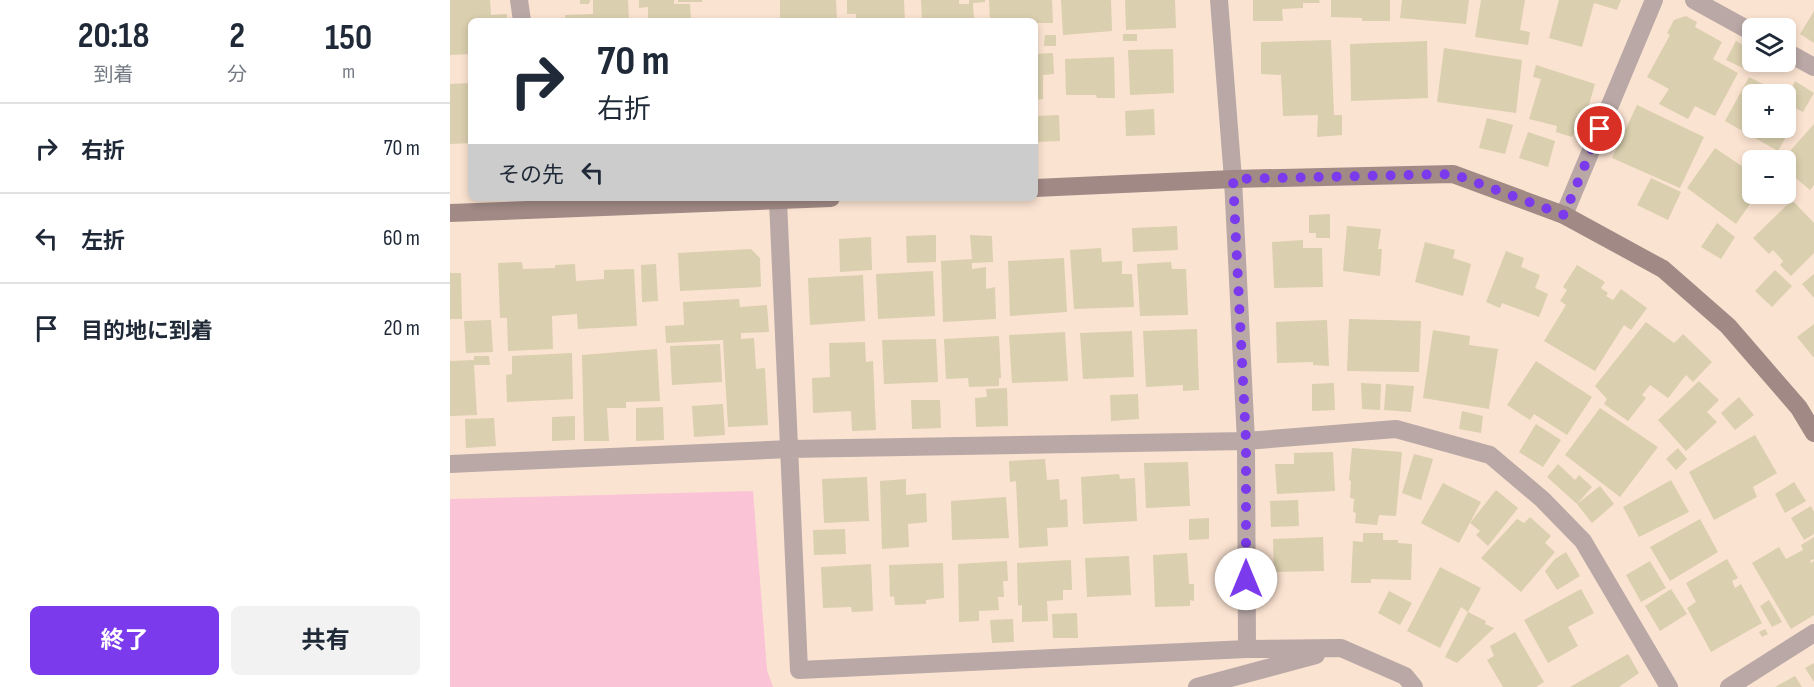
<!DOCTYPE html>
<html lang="ja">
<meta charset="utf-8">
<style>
:root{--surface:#fff;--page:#f2f2f3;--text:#1f2937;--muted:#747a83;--line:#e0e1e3;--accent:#7c3aed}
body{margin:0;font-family:"Sofia Sans Condensed","Noto Sans JP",sans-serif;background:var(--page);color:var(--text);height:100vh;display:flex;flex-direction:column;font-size:22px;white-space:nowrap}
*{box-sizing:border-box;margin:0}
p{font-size:20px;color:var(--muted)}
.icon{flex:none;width:33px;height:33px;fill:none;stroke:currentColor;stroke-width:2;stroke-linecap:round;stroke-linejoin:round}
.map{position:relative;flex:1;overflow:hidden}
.drawer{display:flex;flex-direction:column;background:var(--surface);width:450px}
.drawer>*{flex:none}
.banner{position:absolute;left:18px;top:18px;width:570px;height:183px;border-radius:9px;box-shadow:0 3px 9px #0003;background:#fff;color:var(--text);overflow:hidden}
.controls{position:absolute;left:1292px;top:18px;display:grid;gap:12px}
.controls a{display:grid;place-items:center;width:54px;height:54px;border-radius:9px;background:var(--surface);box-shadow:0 3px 9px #0003;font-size:30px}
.pin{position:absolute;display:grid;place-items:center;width:51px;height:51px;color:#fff;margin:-26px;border:3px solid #fff;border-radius:50%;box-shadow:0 2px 6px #0007}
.me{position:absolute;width:66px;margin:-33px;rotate:0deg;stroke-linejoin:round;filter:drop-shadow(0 0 4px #0008)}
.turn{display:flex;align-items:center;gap:21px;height:126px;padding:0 30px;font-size:27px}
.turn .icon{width:78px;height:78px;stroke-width:2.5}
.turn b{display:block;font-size:42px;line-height:51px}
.then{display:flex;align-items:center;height:57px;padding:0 30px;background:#0003;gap:12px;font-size:22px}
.eta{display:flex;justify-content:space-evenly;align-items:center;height:102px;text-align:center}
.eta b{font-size:36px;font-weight:700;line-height:42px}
.button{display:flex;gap:12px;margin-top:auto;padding:12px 30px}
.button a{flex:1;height:69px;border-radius:9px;background:var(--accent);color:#fff;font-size:24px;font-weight:700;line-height:69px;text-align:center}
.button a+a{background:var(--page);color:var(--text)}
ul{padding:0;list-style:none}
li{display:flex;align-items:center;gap:18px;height:90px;padding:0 30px;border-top:2px solid var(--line)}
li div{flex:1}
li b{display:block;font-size:22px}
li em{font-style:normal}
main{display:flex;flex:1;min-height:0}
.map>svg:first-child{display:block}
</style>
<main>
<section class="drawer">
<div class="eta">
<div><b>20:18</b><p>到着</p></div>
<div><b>2</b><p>分</p></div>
<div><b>150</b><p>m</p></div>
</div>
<ul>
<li><svg class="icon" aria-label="right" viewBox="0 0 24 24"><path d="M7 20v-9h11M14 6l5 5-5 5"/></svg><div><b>右折</b></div><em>70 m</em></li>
<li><svg class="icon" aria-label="left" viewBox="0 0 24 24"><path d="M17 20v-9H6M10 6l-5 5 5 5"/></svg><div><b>左折</b></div><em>60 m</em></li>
<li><svg class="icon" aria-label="arrive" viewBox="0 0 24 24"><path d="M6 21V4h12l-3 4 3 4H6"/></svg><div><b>目的地に到着</b></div><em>20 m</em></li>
</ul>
<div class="button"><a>終了</a><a>共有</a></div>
</section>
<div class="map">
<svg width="1364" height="687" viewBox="0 0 1364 687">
<rect width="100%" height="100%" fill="#fbe3d1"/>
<path fill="#fac3d6" d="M303,491l14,179 6,17h-323v-188z"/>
<path fill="#dacfae" d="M0,0h40l1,15 16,-1v7h-36v33l-21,1z
M130,0h10l-1,4h-9z
M143,0h35l1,21h-64v-6l28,-1z
M189,0h35v4h16l1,17h-43v-14l-9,1z
M228,0h24v2h-24z
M330,0h56l1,21h-57z
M397,0h57l1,21h-49v-7h-9z
M471,0h38v4h10v-4h16v2l-12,1 1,18h-52z
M539,0h63l1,23h-18v-2h-45z
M611,0h50l1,31 -49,4z
M675,0h50l1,28 -50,2z
M803,0h66l1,3h-17v5l-21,1 1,12h-30z
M881,0h59v21h-28v-3l-31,-1z
M952,0h67l-3,24 -66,-6z
M1031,0h44l-5,30 10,2 -2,13 -53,-8z
M1109,0h62l-4,10 -23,-7 -12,44 -33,-9z
M1364,11v32l-14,-9z
M1236,16l11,6 -2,5 27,15 -9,17 25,14 -23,43 -20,-10 -7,13 -29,-15 10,-15 -22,-12 23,-42 -3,-2 7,-13z
M673,34h14v7h-14z
M595,35h11v11h-12z
M881,40l3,75h8v20l-25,2 1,-22 -35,1 -2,-41 -20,-1v-32z
M977,41l1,57 -77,3 -1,-57z
M1286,41l16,9 -9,18 -17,-8z
M994,48l78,12 -6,53 -79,-11z
M723,49l1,44 -44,2 -2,-45z
M603,53l1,21 -11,1v24l-8,1v-46z
M664,57l1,41h-18l-1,-3h-30l-1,-36z
M1086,65l59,19 -15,51 -6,-2 -2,4 -16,-5 1,-6 -28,-7 12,-40 -8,-2z
M1299,77l28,14 -2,3h-23v34h33v-15l11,6 -18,32 -53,-30z
M1345,81l19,12 -11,19 -18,-9z
M21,83v60l-21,1v-60z
M1187,105l67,32 -24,51 -68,-30z
M704,109l1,26 -29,1 -1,-25z
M609,115l1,26 -24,1 -1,-26z
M1037,118l26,7 -8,29 -26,-6z
M1364,124v61l-4,5 -25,-21v-9h-3z
M1078,132l27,9 -7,26 -29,-9z
M1265,148l37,25v21h5l-21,30 -49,-36z
M1201,178l30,14 -13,28 -31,-15z
M1326,194h8l1,1 -7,6 -5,-5z
M1342,200l22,23v30l-23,23 -11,-11 3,-4 -10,-11 -4,4 -16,-16z
M880,214v24h-14v-5h-7v-18z
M1267,223l18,14 -14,22 -20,-12z
M727,226l1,24 -45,2 -1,-24z
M897,226l34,3 -3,20h4l-2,27 -37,-5z
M486,235v27l-29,1 -1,-27z
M520,235l22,1 1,26 -21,1v6l14,-2v22l9,-2 1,32 -53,3 -2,-61 31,-2z
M421,237l1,33 -32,2 -1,-33z
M853,240v8h19l1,39 -49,1 -2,-46z
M975,242l30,8 -2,8 18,6 -8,32 -48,-14z
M651,248l1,14 20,-1v13h10l2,33 -60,2 -4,-59z
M301,249l9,9 1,29 -81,4 -2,-38z
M1056,251l18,7 -3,9 19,8 -5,13 13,6 -9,23 -37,-14 -2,5 -14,-6z
M614,258l3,54 -57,4 -2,-55z
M72,262l1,7 32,-1v-3l20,-1 1,17 28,-2v-9l30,-1 3,57 -59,3 -1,-15 -25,2 1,33 -45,2 -1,-33h-7l-2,-55z
M721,262l1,7h14l2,46 -48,1 -3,-52z
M206,264l2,37 -16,1 -1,-37z
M1127,265l28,17 -4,6 7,5 -2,3 7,4 8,-11 26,19 -16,22 -7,-5 -29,46 -51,-30 22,-36 -6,-4 7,-11 -4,-3z
M1325,270l17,16 -20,21 -17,-16z
M483,271l2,45 -57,3 -2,-45z
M0,273h11l1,46h-12z
M1364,274v24l-12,-14z
M413,275l2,46 -55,4 -2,-47z
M289,299l1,8 27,-2 2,27 -28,1v6l13,-1 2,31 9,-1 3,57 -40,2 -5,-87 -57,3 -1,-17 19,-1 -1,-23z
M899,319l72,2 -2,51 -72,-1z
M41,320l2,32 -27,1 -2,-32z
M877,320l2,46 -16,-1v-3l-36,1 -1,-41z
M1196,322l28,21 9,-9 29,28 -19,20 -7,-7 -18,23 -18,-13 -8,10 4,3 -18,23 -24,-17 3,-5 -12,-13z
M1364,324v34l-17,-21z
M747,329l2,61 -16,1v-6l-37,2 -3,-56z
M983,330l37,6 -1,9 29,4 -9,60 -66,-11z
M682,331l2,46 -51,2 -3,-46z
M615,332l3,49 -56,2 -3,-48z
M549,336l2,42h-2v8l-30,1 -1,-9 -22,1 -2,-40z
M486,339l2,43 -54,2 -2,-44z
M415,342l1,20 7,-1 3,69 -24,1 -1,-20 -38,2 -1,-35 18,-1 -1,-34z
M270,344l2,38 -50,3 -2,-39z
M207,349l3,52 -34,1v6h-19l2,33h-25l-2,-86z
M122,353l1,46 -66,3 -1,-27 6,-1v-18z
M24,356h15l1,9h-16l3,50 -27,1v-55l24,-1z
M1086,361l56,36 -25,38 -33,-21 -4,6 -23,-15z
M1249,381l20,19 -12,12 10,10 -31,29 -28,-31z
M884,383l1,27 -23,1v-27z
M911,383l20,1 -1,26 -18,-1z
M936,384l28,2 -3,26 -27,-2z
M557,388l1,38 -32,1 -1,-29 12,-1 -1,-8z
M688,394l1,25 -28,2 -1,-26z
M1289,397l15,18 -19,15 -14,-17z
M461,400h29l1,28 -29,1z
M273,404l2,31 -31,2 -2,-31z
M213,407l1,33 -28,1v-33z
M1150,408l58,39 -38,50 -55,-42z
M1012,411l21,5 -2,17 -22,-4z
M125,416v24l-23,1v-24z
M44,418l2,28 -30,2 -1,-29z
M1086,424l25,16 -18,27 -24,-15z
M1305,435l22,38 -24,14 4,10 -43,23 -25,-48z
M902,448l50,4 -6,64 -17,-1 -2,10 -22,-2 1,-10 -3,-1 1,-13 -4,-1 1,-17 -2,-1z
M1228,448l9,11 -11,11 -10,-11z
M883,452l2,39 -58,3 -2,-30h19v-11z
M964,454l19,5 -12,41 -19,-7z
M595,459l2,21 12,-1 1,21 7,-1 1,28 -21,1 1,18 -29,2 -3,-67 -6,1 -1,-21z
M738,462l2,44 -44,2 -2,-45z
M1108,464l17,16 4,-5 13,12 -15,17 -30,-27z
M669,474l1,5 15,-1 2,43 -54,3 -2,-47z
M417,477l2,44 -45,2 -2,-44z
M456,479v16l20,-2 1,29 -19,2 1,23 -27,2 -2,-68z
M1221,480l18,32 -50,25 -16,-30z
M1344,482l12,19 -21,12 -10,-19z
M993,483l38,19 -22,41 -38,-20z
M1150,486l14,18 -22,19 -15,-19z
M1046,490l22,18 -30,38 -12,-11 4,-4 -10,-8z
M556,497l3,41 -57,2 -1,-39z
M848,500l1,26 -28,1 -1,-26z
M1361,506l3,6v22l-10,6 -13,-22z
M1080,517l21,19 -6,7 10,9 -34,40 -40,-34 36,-39 7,4z
M759,518v21l-20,1v-21z
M1250,519l18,33 -48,29 -20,-34z
M395,529l1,25 -32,1 -1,-25z
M913,533h20v7h15v3l14,1 -1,36 -40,-1v4h-20l2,-42 10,1z
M873,537l1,34 -50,1 -1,-33z
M1364,537v22l-4,2 1,2 3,-2v54l-23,14 -39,-66 27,-16 7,12 17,-9 -2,-5z
M1116,552l14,24 -23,14 -12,-19 10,-12z
M737,553l2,31h5v17l-4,-1v6l-35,1 -2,-52z
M679,556l2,39 -44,2 -2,-39z
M1277,559l11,19 -6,3 3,7 6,-4 21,39 -51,29 -24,-44 9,-6 -10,-19z
M621,560l1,30h-9v10l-16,1 1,20 -26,1v-17l-4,1 -1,-43z
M557,561l1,20h-5l1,16h-6l1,13 -20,1v10l-20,1 -1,-58z
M1200,561l16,27 -25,14 -15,-27z
M493,563l1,35 -18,2v4l-31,1 -1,-9 -4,1 -1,-32z
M421,564l2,47 -21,1 -1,-5 -28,1 -2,-41z
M990,567l41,21 -13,24 18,9 -1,3 9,4 -37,35 -12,-6 23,-45 -7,-5 -21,41 -33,-17z
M1131,589l13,24 -26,14 10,19 -30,17 -24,-43z
M1221,589l16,25 -27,17 -15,-25z
M939,591l23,12 -12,22 -22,-12z
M1319,600l13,22 -10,5 -12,-21z
M627,613l1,25h-25l-1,-24z
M563,619l1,23 -22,1 -2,-23z
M1315,629l3,5 -6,3 -3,-5z
M1065,632l29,50 -8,5h-33l-16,-27 7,-4 -4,-10z
M1178,654l11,19 -20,14h-49z
M1364,663v19l-9,-14z
M1345,676l7,11h-27z"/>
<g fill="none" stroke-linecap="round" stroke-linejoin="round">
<path stroke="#b9a8a6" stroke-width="18" d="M69,0l3,21
M769,0l14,179 13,262 1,208
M1244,0l58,32
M1335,51l29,16
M328,201l21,469 448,-21 94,-1 64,28 9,11
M1114,215l90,-215
M0,464l340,-15 456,-8 150,-12 94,26 52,44 41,42 86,146
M747,687l119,-32
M1279,687l85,-54"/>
<path stroke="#a18985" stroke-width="18" d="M585,188l198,-9 220,-5 111,41 99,54 65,57 71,82 15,25
M0,213l381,-15"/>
</g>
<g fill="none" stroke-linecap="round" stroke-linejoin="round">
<path stroke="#7c3aed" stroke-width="10" stroke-dasharray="0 18" d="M796,579v-138l-13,-262 220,-5 111,41 36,-86"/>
</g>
</svg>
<div class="controls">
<a><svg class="icon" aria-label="layers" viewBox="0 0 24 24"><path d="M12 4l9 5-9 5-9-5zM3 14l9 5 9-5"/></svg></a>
<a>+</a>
<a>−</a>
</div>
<div class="pin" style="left:1150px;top:129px;background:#d93025"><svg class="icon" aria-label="arrive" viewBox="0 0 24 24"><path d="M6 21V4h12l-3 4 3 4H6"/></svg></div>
<svg class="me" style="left:796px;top:579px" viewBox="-20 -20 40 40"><circle r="19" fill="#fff"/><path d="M0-13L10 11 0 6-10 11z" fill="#7c3aed"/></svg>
<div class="banner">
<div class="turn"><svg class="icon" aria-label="right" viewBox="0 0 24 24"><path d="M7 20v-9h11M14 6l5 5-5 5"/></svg><div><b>70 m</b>右折</div></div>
<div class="then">その先<svg class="icon" aria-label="left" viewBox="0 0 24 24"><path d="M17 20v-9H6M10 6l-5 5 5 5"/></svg></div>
</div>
</div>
</main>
